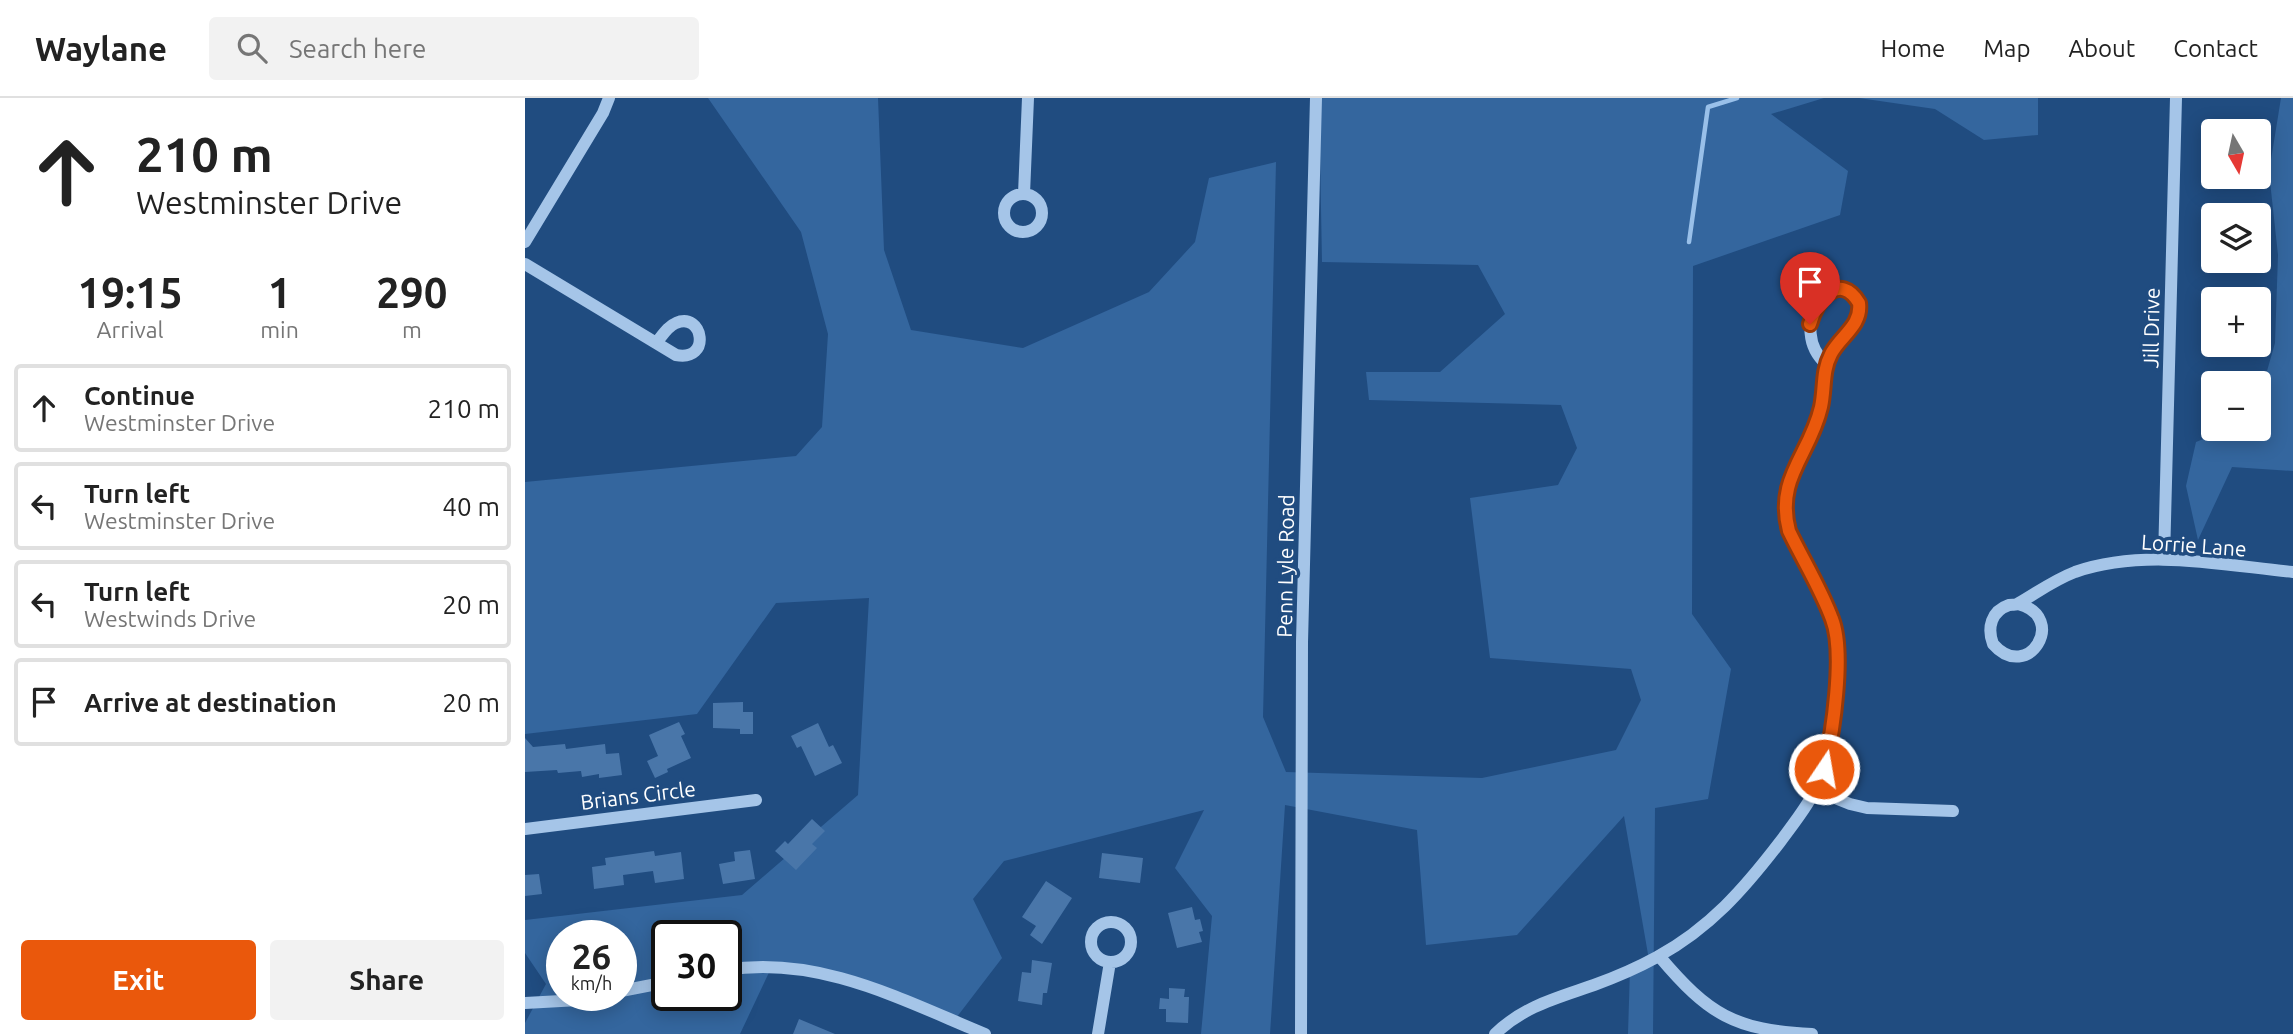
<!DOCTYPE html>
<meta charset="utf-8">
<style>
:root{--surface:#fff;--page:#f2f2f2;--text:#222;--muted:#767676;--line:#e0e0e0;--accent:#ea580c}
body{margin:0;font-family:Ubuntu,sans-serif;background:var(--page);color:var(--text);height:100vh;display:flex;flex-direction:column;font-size:26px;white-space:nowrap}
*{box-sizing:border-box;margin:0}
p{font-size:23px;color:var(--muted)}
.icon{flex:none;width:38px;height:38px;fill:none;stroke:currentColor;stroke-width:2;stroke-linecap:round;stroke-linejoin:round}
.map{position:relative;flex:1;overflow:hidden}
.sheet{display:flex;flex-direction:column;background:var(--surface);width:525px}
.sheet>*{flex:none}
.guide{background:#fff;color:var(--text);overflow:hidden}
.needle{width:46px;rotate:171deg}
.fabs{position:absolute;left:1676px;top:21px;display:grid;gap:14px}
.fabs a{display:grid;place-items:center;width:70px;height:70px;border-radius:7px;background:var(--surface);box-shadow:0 4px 18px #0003;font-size:35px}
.speed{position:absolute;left:21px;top:822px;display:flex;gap:14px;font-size:35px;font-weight:700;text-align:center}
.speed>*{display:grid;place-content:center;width:91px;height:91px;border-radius:50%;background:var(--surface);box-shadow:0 4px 18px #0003;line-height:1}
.speed small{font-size:18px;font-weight:400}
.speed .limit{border:4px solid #111;border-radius:10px;background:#fff;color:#111}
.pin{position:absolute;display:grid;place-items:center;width:60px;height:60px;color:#fff;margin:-72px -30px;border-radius:50% 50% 50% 0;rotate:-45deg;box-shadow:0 0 7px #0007}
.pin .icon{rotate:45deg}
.me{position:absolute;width:77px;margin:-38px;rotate:12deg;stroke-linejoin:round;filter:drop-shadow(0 0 5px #0008)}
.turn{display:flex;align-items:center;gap:24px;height:147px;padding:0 21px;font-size:32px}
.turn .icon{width:91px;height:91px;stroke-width:2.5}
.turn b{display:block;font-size:49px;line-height:60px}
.eta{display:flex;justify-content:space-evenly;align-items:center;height:119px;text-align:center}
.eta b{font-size:42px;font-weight:600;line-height:49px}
.action{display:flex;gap:14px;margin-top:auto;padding:14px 21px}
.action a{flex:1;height:80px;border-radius:7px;background:var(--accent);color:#fff;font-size:28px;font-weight:600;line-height:80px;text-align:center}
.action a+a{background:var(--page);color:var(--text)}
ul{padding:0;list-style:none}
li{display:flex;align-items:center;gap:21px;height:88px;margin:0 14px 10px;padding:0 7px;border:4px solid var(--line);border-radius:7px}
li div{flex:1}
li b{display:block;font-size:26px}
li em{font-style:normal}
header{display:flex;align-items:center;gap:42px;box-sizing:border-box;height:98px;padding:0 35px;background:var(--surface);border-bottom:2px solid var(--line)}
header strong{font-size:33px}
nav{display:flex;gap:38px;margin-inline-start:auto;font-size:24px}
.search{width:490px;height:63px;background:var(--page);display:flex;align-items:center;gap:18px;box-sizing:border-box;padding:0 24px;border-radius:7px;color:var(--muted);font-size:26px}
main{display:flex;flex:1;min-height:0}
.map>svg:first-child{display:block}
</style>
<header>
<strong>Waylane</strong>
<div class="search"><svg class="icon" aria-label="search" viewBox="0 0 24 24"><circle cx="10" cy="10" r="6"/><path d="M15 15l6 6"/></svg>Search here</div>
<nav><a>Home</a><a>Map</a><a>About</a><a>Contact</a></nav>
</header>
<main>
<section class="sheet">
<div class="guide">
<div class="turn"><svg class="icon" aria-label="ahead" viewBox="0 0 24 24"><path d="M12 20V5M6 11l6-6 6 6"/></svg><div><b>210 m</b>Westminster Drive</div></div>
</div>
<div class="eta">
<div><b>19:15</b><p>Arrival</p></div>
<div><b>1</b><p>min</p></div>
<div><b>290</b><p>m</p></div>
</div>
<ul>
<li><svg class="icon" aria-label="ahead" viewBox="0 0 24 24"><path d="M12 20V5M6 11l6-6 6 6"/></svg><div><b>Continue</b><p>Westminster Drive</p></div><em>210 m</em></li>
<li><svg class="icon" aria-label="left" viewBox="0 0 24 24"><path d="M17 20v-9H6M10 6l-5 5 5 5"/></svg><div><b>Turn left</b><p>Westminster Drive</p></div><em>40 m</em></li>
<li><svg class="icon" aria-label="left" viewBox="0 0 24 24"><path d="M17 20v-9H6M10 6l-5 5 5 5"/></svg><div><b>Turn left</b><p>Westwinds Drive</p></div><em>20 m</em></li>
<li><svg class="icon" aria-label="arrive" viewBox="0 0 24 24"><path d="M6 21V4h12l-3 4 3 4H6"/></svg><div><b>Arrive at destination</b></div><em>20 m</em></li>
</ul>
<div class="action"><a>Exit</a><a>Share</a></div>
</section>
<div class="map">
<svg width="1768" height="936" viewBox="0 0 1768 936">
<rect width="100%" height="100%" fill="#204c80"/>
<path fill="#34669e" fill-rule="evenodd" d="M183,0h170l6,152 27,80 112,18 126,-56 46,-50 14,-64 67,-16 -13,555 23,55 196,6 134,-28 25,-50 -10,-31 -141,-11 -20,-160 88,-13 19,-37 -16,-43 -192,-5 -3,-28h74l65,-58 -27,-49 -156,-3 -3,-164h505l-53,16 77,57 -8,44 -147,51 -1,348 39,55 -23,130 -53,9 -2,226h-25l2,-65 19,-9 -25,-144 -107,119 -91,10 -9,-115 -132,-25 -15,229h-69l11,-118 -37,-48 29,-58 -200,51 -31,38 29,59 -49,64 -97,-41 -83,-17 -33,70h-215v-11l21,-39 -21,-31v-33l217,-25 116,-100 11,-197 -93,5 -79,111 -172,20v-252l271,-26 26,-29 6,-93 -27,-102zM37,838h59v60h-59zM142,838h59v60h-59z
M1334,0h179v37l-54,5 -49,-31z
M1756,0h12v373l-61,-4 -34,73 -12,-54 10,-44 32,-13h31v-30l16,-56 3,-88 -9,-83z"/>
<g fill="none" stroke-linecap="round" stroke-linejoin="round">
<path stroke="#99c0e9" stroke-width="4.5" d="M1164,144l19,-135 29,-9"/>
</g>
<path fill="#4976a9" d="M218,604v10h10v22h-13v-5l-27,-1v-25z
M154,624l6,12 -4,2 10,22 -24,11 1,3 -13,6 -8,-17 11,-5 -9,-21z
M293,625l11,24 4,-2 9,18 -27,13 -14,-30 -4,2 -6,-12z
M0,640l8,9 32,-3 1,5 39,-5 1,10 13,-1 3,22 -23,3v-4l-17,3 -1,-6 -23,2 -1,-3 -32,2z
M287,721l13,12 -13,13 5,4 -21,22 -21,-19 10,-10 3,3z
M225,752l5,29 -32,5 -4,-20 16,-3 -1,-9z
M129,753l1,5 26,-4 3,27 -29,4 -2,-12 -30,4 1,10 -30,4 -2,-22 14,-2 -1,-7z
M577,755l41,5 -3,25 -41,-5z
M14,776l3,20 -17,2v-21z
M521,783l26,17 -30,46 -12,-9 6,-9 -14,-9z
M667,809l3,13 5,-1 3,12 -4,1 3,10 -25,6 -9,-35z
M507,862l20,3 -5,30h-4l-1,12 -24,-4 4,-29 9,1z
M644,890l16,1 -1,8h5l-1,26 -22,-1v-13h-7l1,-11 9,1z
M274,921l36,15h-42z"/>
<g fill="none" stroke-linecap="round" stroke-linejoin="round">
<path stroke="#a5c5e8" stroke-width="12" d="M499,96l4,-96
M479 115a19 19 0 1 1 38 0a19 19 0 1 1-38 0Z
M0,144l78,-129 6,-15
M0,166l151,91c36,7 27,-44 0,-32 -8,3 -14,13 -20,20
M1639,461l12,-461
M1493,506c51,13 10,80 -25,40 -6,-16 -2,-33 16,-39 6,-1 5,1 10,-2 19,-11 35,-23 56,-31 70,-24 147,-7 218,0
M1290,692l35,14 17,4 86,3
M0,731l231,-29
M566 844a20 20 0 1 1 40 0a20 20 0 1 1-40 0Z
M1134,858c50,59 75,74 153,78
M201,872c93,-15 176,30 259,64
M96,893l46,-9
M0,905l54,-3 22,-4
M573,936l12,-72
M776,936l1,-392 14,-544
M970,936c29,-28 62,-36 99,-49 22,-8 43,-17 63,-28 53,-29 87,-68 123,-115 17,-23 35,-45 44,-73 8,-24 8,-49 11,-73 1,-20 5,-39 2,-59 -4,-31 -34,-76 -49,-106 -12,-54 22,-76 33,-124 4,-18 1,-36 10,-53 9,-18 31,-28 28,-51 -26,-42 -73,25 -33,61"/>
</g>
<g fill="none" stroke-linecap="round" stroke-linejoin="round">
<g stroke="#983908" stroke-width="18">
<path id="route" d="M1285,226c6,-24 30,-53 49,-21 3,23 -19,33 -28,51 -9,17 -6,35 -10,53 -11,48 -46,71 -32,124 14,29 32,58 43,88 13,33 1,115 -8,150"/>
</g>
<use href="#route" stroke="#ea580c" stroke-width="12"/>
</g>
<g text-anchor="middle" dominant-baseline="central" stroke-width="7" stroke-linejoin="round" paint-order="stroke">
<g font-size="21" fill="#fff" stroke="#204c80">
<text transform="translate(1626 230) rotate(-89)">Jill Drive</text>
<text transform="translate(1669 447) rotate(4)">Lorrie Lane</text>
<text transform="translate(760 468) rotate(-89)">Penn Lyle Road</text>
<text transform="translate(113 697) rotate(-7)">Brians Circle</text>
</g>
</g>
</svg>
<div class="fabs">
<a><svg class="needle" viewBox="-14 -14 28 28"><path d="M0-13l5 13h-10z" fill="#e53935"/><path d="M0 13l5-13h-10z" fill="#767676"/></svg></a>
<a><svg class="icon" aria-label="layers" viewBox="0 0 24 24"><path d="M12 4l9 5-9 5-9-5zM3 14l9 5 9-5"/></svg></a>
<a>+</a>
<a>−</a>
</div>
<div class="speed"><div>26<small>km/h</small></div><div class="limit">30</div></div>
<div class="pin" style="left:1285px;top:226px;background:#d93025"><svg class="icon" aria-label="arrive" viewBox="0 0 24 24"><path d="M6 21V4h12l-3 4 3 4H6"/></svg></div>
<svg class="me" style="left:1299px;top:671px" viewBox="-20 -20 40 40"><circle r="17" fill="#ea580c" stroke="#fff" stroke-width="3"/><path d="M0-11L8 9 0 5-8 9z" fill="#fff"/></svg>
</div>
</main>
